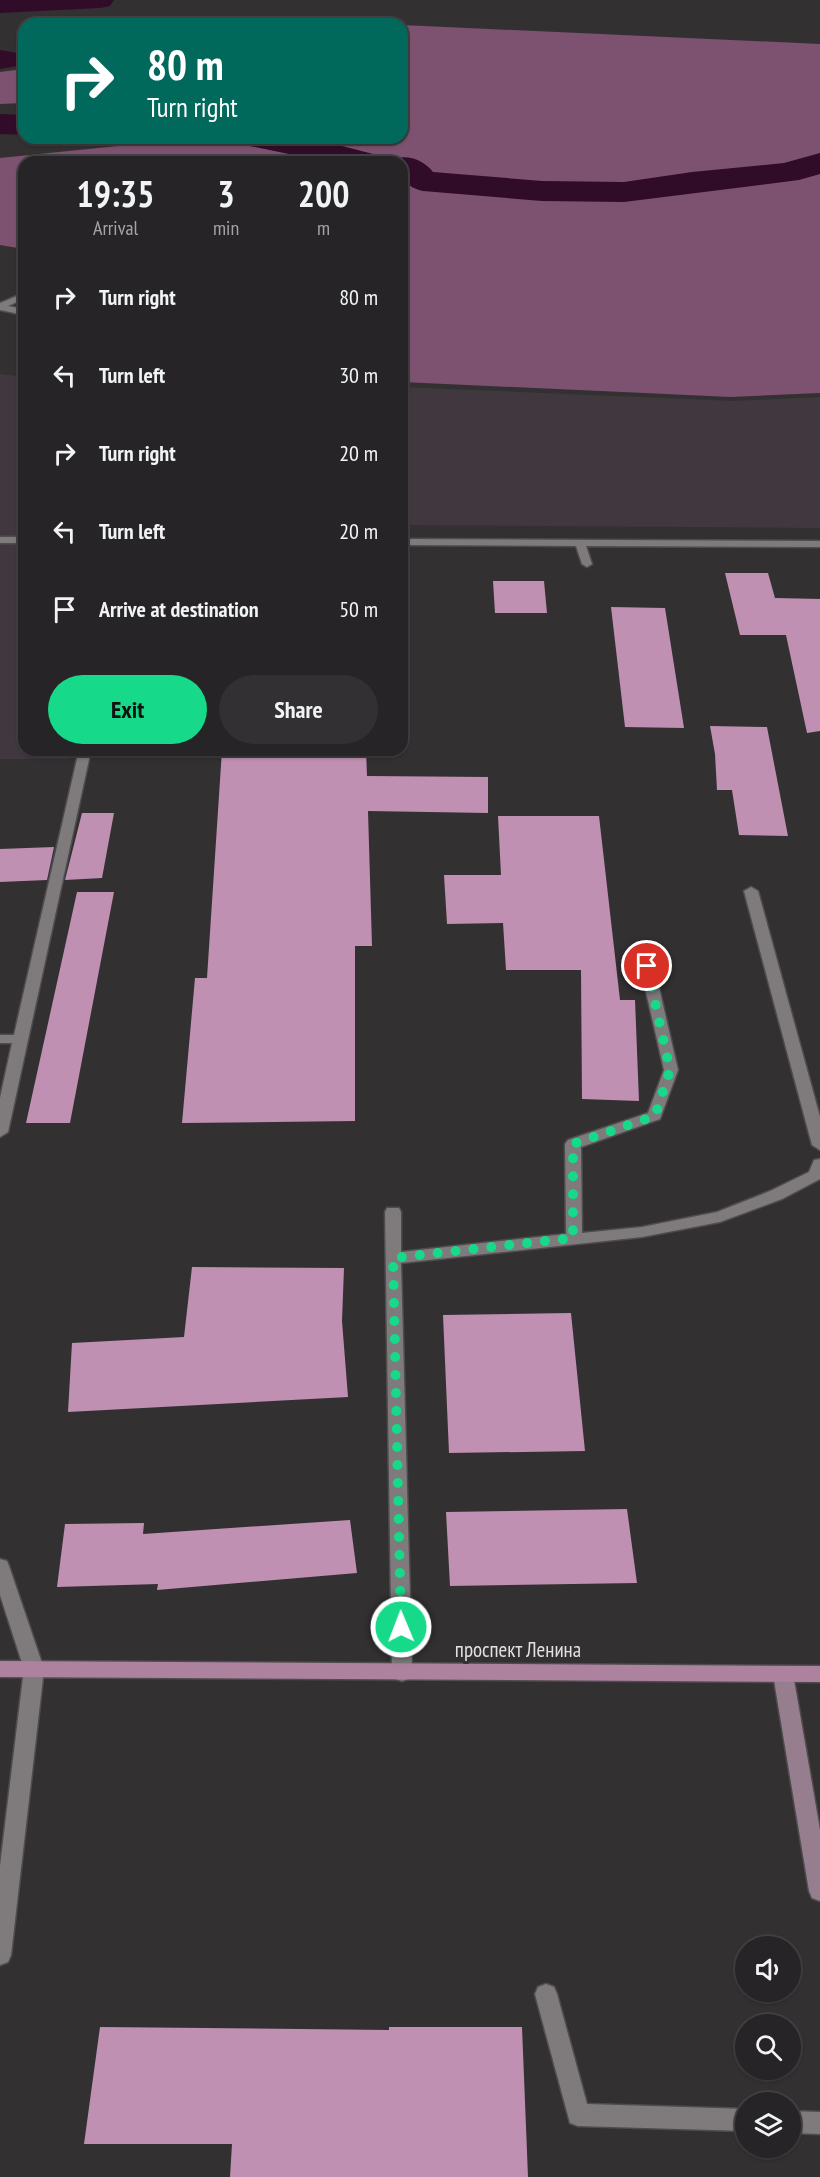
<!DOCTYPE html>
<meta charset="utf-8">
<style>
:root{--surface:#262426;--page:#323032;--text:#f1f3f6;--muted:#a4a4a7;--line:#424143;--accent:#16d989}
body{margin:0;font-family:"PT Sans Narrow",sans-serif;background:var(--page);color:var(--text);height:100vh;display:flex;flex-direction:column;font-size:22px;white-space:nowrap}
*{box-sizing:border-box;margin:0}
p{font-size:20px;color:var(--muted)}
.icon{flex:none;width:33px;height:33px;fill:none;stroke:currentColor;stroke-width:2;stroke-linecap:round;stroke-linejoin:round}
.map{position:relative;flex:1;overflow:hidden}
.drawer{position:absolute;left:18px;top:156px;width:390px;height:600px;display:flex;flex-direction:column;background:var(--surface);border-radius:18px;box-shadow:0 2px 4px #0004,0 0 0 2px var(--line)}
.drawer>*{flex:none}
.guide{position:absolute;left:18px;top:18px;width:390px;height:126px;border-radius:18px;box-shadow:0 2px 4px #0004,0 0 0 2px var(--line);background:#00695c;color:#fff;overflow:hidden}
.buttons{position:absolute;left:735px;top:1936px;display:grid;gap:12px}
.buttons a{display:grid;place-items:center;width:66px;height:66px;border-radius:50%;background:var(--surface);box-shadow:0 2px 4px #0004,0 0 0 2px var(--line);font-size:30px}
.pin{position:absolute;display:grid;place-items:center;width:51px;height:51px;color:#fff;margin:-26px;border:3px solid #fff;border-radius:50%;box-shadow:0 2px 6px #0007}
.me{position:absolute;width:66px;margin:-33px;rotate:359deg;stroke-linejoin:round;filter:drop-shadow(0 0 4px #0008)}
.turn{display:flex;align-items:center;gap:21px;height:126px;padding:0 30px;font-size:27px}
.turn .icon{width:78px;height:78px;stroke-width:2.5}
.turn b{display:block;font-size:42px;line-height:51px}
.eta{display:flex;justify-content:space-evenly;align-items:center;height:102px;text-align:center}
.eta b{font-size:36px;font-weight:700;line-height:42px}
.primary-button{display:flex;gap:12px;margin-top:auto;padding:12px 30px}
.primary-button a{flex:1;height:69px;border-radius:36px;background:var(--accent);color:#111;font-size:24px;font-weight:700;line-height:69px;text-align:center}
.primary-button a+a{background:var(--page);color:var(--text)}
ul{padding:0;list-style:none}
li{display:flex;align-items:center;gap:18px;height:78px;padding:0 30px}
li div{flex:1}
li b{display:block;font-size:22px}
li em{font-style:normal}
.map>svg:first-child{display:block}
</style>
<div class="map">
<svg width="820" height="2177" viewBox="0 0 820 2177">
<rect width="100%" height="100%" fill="#333032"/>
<path fill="#40383e" d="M0,374l24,3v373h47l-2,9h-69z
M402,387l332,14 86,-4v131l-418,-3z"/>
<path fill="#7d5270" d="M402,25l418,19v349l-89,4 -329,-15v-220h-378v87l-24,-4v-87l157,-16 -1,-4h246z
M24,69v34l-24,1v-32z"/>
<path fill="#310c28" d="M0,50l24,4v11l-24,4z"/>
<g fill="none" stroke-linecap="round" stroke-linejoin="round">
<path fill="#310c28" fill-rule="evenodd" d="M0,0h114l-4,6 -10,2 -100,5z
M0,114l24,1v20l-24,-1z
M240,138h71l66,17 5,7h-55l-82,-17z
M820,153v21l-21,6 -175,22 -82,-1 -119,-10c-17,-4 -21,-12 -21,-29h-13c14,-10 34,-3 44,10l109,9 82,1 68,-10 92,-9z"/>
</g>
<path fill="#bf90b1" d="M725,573h43l7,25 45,1v132l-13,2 -21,-98h-46z
M493,581h51l3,32h-52z
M611,607l54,1 19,120 -59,-1z
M710,726l57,1 21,109 -49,-1 -7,-45h-15l-2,-36z
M222,750h144l1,26 121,1v36l-120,-2 4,135h-17v175l-173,2 13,-145h12z
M82,813h32l-12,65 -37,2z
M498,816h101l21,184h15l4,101 -57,-2 -1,-129h-75l-3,-47 -56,1 -3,-49h57z
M54,847l-7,33 -47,2v-33z
M77,892h37l-44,231h-44z
M192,1267l152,1 -2,53 6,76 -280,15 4,-69 112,-6z
M571,1313l14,138 -136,2 -6,-138z
M627,1509l10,74 -187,3 -4,-74z
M350,1520l7,53 -200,17 1,-6 -101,3 8,-63 79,-1 -1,11z
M100,2027l289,3v-3h133l6,150h-298l2,-33h-148z"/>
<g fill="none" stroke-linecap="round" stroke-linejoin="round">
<g stroke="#4f4c4e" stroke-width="3">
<path id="service" d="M24,293v6l-16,7 16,3v6l-24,-5v-7z
M0,537h24v6h-24z
M402,539l418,2v6l-234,-1 6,18 -5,3 -5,-3 -6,-18 -174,-1z
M79,750h12l-83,382 -8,5v-39l12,-55h-12v-8h14z
M751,887l7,4 62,226v33l-8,-5 -68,-254z
M647,962l7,4 24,104 -18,49 -79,28 1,86 60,-6 75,-15 53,-21 39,-19 5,-12 6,-1v20l-38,20 -62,23 -78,15 -241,26 11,410 -3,6 -7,2 -7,-2 -3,-6 -7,-461 2,-4h12l2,4v40l165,-18 -1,-90 3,-4 80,-27 16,-43 -24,-104z
M0,1559l7,2 2,5 35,103 -33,286 -3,7 -8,3v-99l24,-197 -24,-74z
M546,1984l8,3 3,7 30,110 159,5v22l-168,-5 -8,-3 -35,-129 3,-7z
M790,2111l30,1v22l-30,-1z"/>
</g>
<g stroke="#4f4c4e" stroke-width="3">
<path id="secondary" d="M783,1666l7,2 3,6 27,156v71l-8,-3 -3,-7 -36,-217 3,-6z"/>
</g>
<g stroke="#4f4c4e" stroke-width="3">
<path id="primary" d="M0,1661l820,5v16l-820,-5z"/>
</g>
<use href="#service" fill="#7f7b7d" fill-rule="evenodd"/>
<use href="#secondary" fill="#967e8e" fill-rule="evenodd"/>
<use href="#primary" fill="#ac829f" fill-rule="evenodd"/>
</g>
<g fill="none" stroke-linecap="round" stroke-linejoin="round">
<path stroke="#16d989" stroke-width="10" stroke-dasharray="0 18" d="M401,1627l-8,-369 180,-20v-94l82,-28 15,-46 -23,-104"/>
</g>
<g text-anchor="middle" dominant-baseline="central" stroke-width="6" stroke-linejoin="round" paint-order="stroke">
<g font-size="21" fill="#e2e0e2" stroke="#333032">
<text x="518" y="1649">проспект Ленина</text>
</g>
</g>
</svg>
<div class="buttons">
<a><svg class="icon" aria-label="sound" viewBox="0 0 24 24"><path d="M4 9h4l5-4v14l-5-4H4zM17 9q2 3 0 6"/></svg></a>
<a><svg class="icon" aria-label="search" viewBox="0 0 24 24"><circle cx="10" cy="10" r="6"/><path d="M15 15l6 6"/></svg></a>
<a><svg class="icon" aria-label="layers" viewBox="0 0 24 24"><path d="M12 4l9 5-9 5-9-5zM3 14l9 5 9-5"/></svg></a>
</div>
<div class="pin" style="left:647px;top:966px;background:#d93025"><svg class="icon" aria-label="arrive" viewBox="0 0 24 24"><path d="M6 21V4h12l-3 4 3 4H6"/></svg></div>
<svg class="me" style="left:401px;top:1627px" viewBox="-20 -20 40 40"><circle r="17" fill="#16d989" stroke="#fff" stroke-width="3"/><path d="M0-11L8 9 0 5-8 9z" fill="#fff"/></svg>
<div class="guide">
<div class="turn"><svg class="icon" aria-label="right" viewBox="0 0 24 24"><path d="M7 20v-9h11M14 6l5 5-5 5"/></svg><div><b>80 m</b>Turn right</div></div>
</div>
<section class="drawer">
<div class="eta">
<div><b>19:35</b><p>Arrival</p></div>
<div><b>3</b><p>min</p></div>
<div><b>200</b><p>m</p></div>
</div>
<ul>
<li><svg class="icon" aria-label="right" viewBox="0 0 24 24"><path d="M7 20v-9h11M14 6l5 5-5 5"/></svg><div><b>Turn right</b></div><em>80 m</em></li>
<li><svg class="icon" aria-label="left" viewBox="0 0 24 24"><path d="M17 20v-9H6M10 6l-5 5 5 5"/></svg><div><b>Turn left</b></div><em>30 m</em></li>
<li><svg class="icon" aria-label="right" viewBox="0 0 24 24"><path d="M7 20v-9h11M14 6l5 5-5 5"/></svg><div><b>Turn right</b></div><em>20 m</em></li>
<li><svg class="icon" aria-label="left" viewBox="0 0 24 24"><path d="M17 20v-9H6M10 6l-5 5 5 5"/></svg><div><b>Turn left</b></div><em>20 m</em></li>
<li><svg class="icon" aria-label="arrive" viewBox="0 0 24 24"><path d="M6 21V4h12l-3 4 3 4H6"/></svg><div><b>Arrive at destination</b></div><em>50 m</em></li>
</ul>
<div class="primary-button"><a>Exit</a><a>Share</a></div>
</section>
</div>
